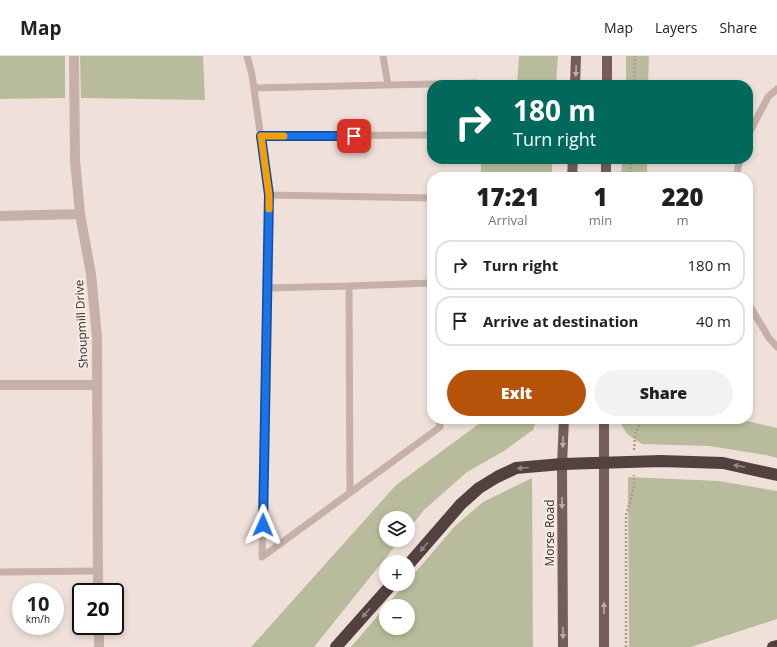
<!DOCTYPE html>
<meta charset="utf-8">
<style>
:root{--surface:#fff;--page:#f2f2f2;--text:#202124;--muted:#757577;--line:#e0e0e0;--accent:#b45309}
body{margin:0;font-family:"Open Sans",sans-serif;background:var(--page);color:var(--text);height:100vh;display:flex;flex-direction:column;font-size:15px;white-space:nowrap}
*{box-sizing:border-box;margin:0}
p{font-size:13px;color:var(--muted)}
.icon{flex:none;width:22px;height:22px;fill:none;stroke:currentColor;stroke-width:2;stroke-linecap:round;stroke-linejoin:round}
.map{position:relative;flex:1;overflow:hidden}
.drawer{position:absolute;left:427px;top:116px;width:326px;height:252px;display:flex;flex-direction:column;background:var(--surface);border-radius:16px;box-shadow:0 2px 6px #0003}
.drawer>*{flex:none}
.hud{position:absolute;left:427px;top:24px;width:326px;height:84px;border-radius:16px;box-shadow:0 2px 6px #0003;background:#00695c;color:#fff;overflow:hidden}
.controls{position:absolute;left:379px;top:455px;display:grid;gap:8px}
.controls a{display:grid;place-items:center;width:36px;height:36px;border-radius:50%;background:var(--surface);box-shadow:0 2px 6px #0003;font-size:20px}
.speed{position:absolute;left:12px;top:527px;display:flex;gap:8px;font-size:20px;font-weight:700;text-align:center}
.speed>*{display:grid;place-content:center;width:52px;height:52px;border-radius:50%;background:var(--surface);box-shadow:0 2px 6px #0003;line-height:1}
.speed small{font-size:10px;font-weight:400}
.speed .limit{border:2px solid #111;border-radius:6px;background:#fff;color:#111}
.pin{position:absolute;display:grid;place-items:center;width:34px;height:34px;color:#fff;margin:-17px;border-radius:8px;box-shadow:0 2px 6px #0006}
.me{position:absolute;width:44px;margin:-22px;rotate:1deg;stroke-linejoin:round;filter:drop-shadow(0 0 3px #0008)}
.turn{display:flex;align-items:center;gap:14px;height:84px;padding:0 20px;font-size:18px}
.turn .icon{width:52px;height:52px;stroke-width:2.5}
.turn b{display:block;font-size:28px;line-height:34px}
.eta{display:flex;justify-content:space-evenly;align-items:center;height:68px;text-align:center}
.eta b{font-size:24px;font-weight:800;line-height:28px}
.button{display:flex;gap:8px;margin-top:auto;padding:8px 20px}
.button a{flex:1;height:46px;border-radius:24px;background:var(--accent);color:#fff;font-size:16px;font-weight:800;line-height:46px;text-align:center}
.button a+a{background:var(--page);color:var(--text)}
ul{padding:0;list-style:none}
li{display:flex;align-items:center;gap:12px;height:50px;margin:0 8px 6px;padding:0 12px;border:2px solid var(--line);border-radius:16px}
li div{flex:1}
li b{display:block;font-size:15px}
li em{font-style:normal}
header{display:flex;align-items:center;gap:24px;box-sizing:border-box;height:56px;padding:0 20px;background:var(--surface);border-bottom:1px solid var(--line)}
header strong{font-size:19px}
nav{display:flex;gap:22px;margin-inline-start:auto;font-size:14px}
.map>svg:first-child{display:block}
</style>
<header>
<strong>Map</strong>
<nav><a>Map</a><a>Layers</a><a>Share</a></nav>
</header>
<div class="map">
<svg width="777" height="591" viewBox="0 0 777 591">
<rect width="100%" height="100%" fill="#efe1da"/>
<path fill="#b8bc9c" d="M0,0h65v42l-65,1z
M80,0h123l2,44 -124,-2z
M519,0h39l-2,29h-39z
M626,0h23l-1,29h-22z
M509,103h43v18h-71v-17l28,1z
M623,103h24v18h-27z
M480,363h57l-4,11 -29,21 -37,21 -43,38 -16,20v-12h-22v22h14l-86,107h-63l145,-162 84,-62z
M618,363h108l21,2 30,7v30l-11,-3 -57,-9 -67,-2 -15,-10z
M628,421l91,4 58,10v128l-86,28h-62z
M532,422l1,169h-182l35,-41v22h22v-22h-22l19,-22h3v-3l47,-55 28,-24z"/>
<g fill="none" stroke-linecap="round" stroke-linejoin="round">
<path stroke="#b19992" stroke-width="2.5" stroke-dasharray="2 2" stroke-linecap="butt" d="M634,29l1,-29
M630,121l1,-18
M634,394l1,-16 4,-8 -3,-7
M626,591v-132l8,-27v-13"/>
<path stroke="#c6b0a8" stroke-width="7" d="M247,0l5,19 17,120 -7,362 178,-130 -1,-8
M383,0l5,29
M254,32l222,-5v2
M748,79l20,-38 9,-8
M261,80l171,-1
M736,121l4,-18
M269,139l163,3
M267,232l82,-2
M748,247l21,35 8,9
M350,436l-1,-206 83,-3
M0,516l98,-1"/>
<path stroke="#c6b0a8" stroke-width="10" d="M74,0l1,104 5,54 11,60 6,63 1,255
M0,160l80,-2
M0,329h97
M99,570v21"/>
<path stroke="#745d5a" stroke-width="10" d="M575,29l1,-29
M607,29v-29
M572,121l1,-18
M606,121v-18
M604,363v228
M563,591l-1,-183 2,-45"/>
<path stroke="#53413f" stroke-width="12" d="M408,509l53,-61 18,-16 18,-11 19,-9 46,-4 99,-3 62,2 54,12
M336,591l56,-63
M773,591l4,-1"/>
</g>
<defs><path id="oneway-solid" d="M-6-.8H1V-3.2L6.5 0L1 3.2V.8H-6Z"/></defs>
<g fill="#bcaca7">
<use href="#oneway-solid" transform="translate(576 15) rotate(92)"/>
<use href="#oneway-solid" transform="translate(563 386) rotate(92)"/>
<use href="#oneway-solid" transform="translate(562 447) rotate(90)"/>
<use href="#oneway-solid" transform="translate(604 552) rotate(-90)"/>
<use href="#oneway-solid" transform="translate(563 577) rotate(90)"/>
</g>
<g fill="#958582">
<use href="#oneway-solid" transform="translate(739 410) rotate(-169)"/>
<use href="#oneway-solid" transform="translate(523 412) rotate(175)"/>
<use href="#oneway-solid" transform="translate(424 491) rotate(131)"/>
<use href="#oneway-solid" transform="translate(366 557) rotate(131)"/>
</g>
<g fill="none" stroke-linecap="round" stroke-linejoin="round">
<g stroke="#114b97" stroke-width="10">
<path id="route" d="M263,469l6,-330 -8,-59h93"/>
</g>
<use href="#route" stroke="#1a73e8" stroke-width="7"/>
<path stroke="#f59e0b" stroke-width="7" d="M269,153v-14l-8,-59h23"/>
</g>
<g text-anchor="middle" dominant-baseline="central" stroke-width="4" stroke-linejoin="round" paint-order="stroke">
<g font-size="12" fill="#332927" stroke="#f7ece6">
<text transform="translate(81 268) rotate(-93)">Shoupmill Drive</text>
<text transform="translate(549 477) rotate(-90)">Morse Road</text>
</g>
</g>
</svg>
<div class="controls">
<a><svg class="icon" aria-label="layers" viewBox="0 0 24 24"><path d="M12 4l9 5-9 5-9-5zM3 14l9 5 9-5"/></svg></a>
<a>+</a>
<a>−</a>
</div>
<div class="speed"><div>10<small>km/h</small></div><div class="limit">20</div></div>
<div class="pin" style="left:354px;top:80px;background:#d93025"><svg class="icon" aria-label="arrive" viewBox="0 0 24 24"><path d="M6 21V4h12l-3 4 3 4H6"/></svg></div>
<svg class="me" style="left:263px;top:469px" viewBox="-20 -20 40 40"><path d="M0-17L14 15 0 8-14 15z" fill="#1a73e8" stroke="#fff" stroke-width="4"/></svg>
<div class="hud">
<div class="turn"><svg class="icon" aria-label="right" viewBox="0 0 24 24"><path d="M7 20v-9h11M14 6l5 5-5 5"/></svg><div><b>180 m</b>Turn right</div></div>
</div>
<section class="drawer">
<div class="eta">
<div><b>17:21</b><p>Arrival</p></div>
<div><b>1</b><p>min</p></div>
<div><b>220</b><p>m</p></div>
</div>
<ul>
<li><svg class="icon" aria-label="right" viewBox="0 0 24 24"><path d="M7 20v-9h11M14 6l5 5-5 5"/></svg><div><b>Turn right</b></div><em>180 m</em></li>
<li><svg class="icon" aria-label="arrive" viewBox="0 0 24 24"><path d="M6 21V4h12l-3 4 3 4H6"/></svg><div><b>Arrive at destination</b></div><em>40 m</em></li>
</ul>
<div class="button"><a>Exit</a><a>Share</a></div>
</section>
</div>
